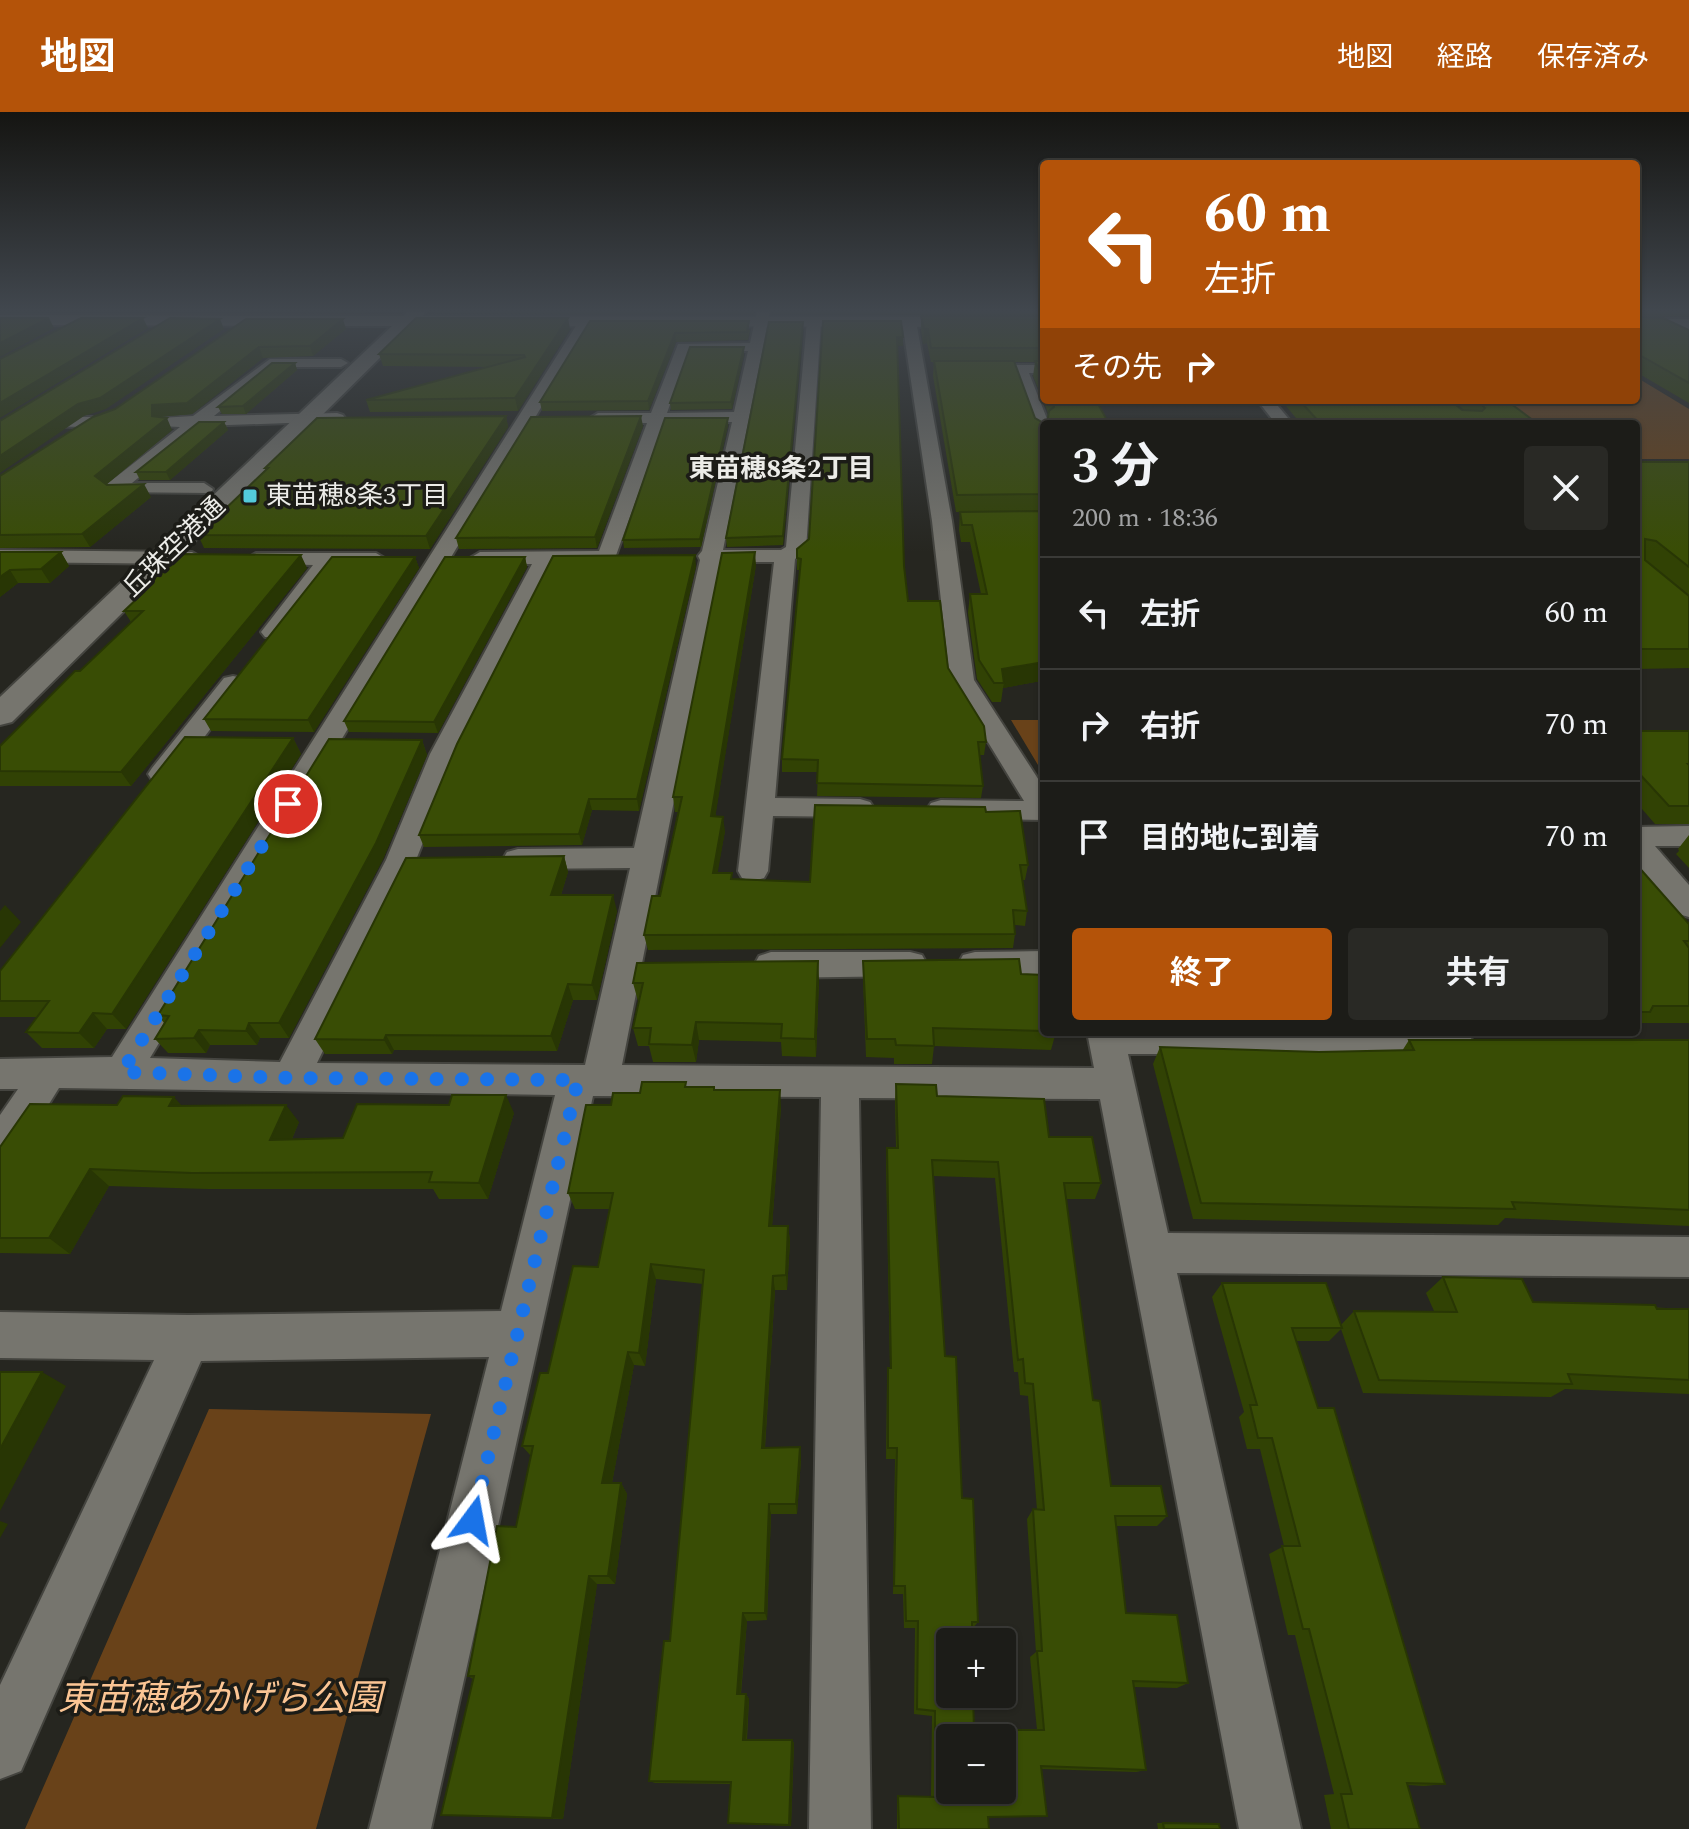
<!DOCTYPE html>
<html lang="ja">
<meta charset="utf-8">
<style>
:root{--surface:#1c1c18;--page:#292925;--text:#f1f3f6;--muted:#a0a1a2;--line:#3a3a37;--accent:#b45309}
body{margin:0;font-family:Spectral,"Noto Sans JP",serif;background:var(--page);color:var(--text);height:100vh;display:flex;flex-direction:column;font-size:30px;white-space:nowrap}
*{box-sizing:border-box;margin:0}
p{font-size:26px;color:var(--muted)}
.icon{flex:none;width:44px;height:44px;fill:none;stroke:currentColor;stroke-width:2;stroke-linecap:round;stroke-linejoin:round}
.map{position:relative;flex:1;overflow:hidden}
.details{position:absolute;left:1040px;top:308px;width:600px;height:616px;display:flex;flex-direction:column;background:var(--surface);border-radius:8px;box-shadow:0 2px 6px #0004,0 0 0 2px var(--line)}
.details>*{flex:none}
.guide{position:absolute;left:1040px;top:48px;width:600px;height:244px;border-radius:8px;box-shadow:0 2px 6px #0004,0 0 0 2px var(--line);background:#b45309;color:#fff;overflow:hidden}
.fabs{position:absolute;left:936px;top:1516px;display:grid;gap:16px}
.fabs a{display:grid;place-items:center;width:80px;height:80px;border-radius:8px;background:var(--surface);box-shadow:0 2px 6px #0004,0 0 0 2px var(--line);font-size:40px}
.pin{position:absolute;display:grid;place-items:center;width:68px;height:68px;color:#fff;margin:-34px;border:4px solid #fff;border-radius:50%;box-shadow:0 2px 8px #0007}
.me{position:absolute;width:88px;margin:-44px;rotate:13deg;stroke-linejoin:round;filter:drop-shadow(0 0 6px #0008)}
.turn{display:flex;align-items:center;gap:28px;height:168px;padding:0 32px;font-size:36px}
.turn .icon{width:104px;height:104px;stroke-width:2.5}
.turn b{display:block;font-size:56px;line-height:68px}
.then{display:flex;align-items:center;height:76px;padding:0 32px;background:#0003;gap:16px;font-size:30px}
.round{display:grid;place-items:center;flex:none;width:84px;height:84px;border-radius:8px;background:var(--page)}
.headline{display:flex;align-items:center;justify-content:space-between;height:136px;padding:0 32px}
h1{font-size:48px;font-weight:700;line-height:60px}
.primary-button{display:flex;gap:16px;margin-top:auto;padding:16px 32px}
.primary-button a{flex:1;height:92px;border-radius:8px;background:var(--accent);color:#fff;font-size:32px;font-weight:700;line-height:92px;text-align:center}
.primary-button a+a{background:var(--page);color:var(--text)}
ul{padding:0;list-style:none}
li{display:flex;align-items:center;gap:24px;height:112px;padding:0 32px;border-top:2px solid var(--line)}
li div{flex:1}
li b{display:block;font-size:30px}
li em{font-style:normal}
header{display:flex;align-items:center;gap:48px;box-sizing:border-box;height:112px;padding:0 40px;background:var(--accent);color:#fff}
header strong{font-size:38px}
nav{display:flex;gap:44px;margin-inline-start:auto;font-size:28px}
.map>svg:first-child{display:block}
</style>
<header>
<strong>地図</strong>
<nav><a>地図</a><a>経路</a><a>保存済み</a></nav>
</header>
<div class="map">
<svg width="1689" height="1717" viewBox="0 0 1689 1717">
<rect width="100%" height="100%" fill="#262620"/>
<path fill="#694219" d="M1636,265l53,32v50h-53v-35h-104l-34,-24h138z
M1011,608h33v55z
M209,1297l222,5 -115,415h-291z"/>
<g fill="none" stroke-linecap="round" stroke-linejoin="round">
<g stroke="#44443f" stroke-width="4">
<path id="street" d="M757,199h13l-47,239h58l5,-3 21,-226 7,-4 7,4 -15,229 -11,9 -20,239 85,1 10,3 4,6 -4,6 -10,3 -87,-1 -5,55 -4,7 -11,3 -11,-3 -4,-7 36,-309h-53l-99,503 472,3 -7,-36h381l4,8 -5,10 -13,4h-326l40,179 521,4v40l-512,-4 124,556h-62l-139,-730 -241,-1 12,731h-62l12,-732 -228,-1 -162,733h-62l120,-472 -288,4 -180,410 -21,8v-94l154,-325 -154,-2v-46l188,3 313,-4 54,-216 -496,-7 -45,72 -14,5v-50l18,-26h-18v-30l112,-2 467,-736 12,-3 2,3 -443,737 130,4 106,-202 44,-106 102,-190h-52l-10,-6 10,-6 119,-1 48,-128h-49l-8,-5 8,-5h53l27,-69 72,-1zM689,239h59l-14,61 -67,1zM664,310h68l-30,129 -4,5 2,4 -66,288 -116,1 -11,3 -4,7 4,7 11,3 112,-1 -45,197 -268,-2 99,-203 42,-106 96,-190 60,-3z
M909,205l7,4 36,200 22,159 70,108v32l-103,-2 -10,-3 -4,-6 4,-6 10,-3 83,1 -74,-121 -18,-159 -30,-200z
M270,247h71l7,4 -7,4h-67l-60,49 123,-3 6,2 2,3 -2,3 -142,5 -69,57h72l9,6 -2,4 -104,-1 -2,-4 2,-4 73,-57 -20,-1 -2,-4 2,-4 33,-2z
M969,253h75v8h-15l20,51h-5v14l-8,-5 -22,-60 -50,-1v-6z
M1257,288h16l20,24h-17z
M28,305h64l8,5 -8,5 -70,-1 -2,-4z
M0,438l192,2 10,6 -10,6 -192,-2z
M256,441h120l10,6 -10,6h-41l-54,72h-16l-4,-5 52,-67 -64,-2 -3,-4z
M233,564l9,2 3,5 -73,97 -10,2 -10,-2 -4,-6 4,-6 72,-90z
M1689,714v20h-34l34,39v32l-11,-3 -42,-51v-36z
M1044,839v24l-69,1 -12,-3 -5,-9 5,-9 12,-3z
M771,840h139l12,3 5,9 -5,9 -12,3 -139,2 -12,-4 -5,-9 5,-9z"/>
</g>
<g stroke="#44443f" stroke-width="4">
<path id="secondary" d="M408,199h18l-3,5 621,1v10l-632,-1 -400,396 -12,3v-28l392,-371 -392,-1v-10l403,1z
M1636,207h53v10h-53z"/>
</g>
<use href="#street" fill="#76756e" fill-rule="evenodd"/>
<use href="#secondary" fill="#76756e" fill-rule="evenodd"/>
</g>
<path fill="#314204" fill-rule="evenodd" d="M0,199h176l-2,1 -174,1z
M199,199h168l-2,2 -166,-1z
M434,199h321l-2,3 -318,-1z
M771,199h273v4l-271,-1z
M1636,199h53v5h-48v1l48,13v73l-53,-31z
M921,204h123v84h52l-47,15 -16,-39 2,-14h-21l21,56 9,6v87l-88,1 -23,-136 1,-14h-3l-4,-19 -4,1 -2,-14z
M246,207l100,10 -33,27 -50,2 -71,56 -35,3 15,13 -65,54 44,13 -61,50 -90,1v-72l115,-67z
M590,209l160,9 -2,10 -72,2 -27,68 -107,1 -2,-9z
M901,209l2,25h-6l7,220 4,35 40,67 38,74 -2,13h-4l3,31 -2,12 -164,-2 1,-24h-36v-13l18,-189h-3v-12l12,-19z
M803,210l-20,223 -56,2 -1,-9z
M570,217l-52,82 -148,1 -4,-12 124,-33 -107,-1 -4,-12z
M744,235v7l-12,55 -61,1 -1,-7z
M295,251l2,7 -51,44h-24l-4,-7z
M1281,288h169l12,10h2l-11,-10h53l32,24h-237z
M506,304l2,11 -78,122 -226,-1 -6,-13 68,-64 -1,-3z
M728,306v7l-27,122 -77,1 -1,-8z
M224,310l4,8 -58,50h-30l-4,-8z
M643,314l-46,122 -138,1 -3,-11z
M1636,350h53v133l-44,-36 44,37v72l-53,1z
M1044,399v183l-3,-13 -38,7 -2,14h-9l-15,-23 -9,-66 2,-19h11l-11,-52h-9l-2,-12 1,-18z
M0,440h61l8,14 -19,17h-32l-18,14z
M415,445l4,11 -105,164 -103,-1 -7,-12z
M525,445l2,10 -89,166 -89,-1 -5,-11z
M756,453l-41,252 10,14 -8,42 15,6 78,3 176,-70 42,53 -3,15h-2l4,31 -2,15 -10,-1v9l-2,14 -365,2 -4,-15 16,-39 18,-84h-3l-2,-15z
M696,454l-57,245 -47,-1 -10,35 -158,2 -5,-12z
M307,456l-176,218h-131v-40l131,-124 -7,-11 16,-16 -1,-2z
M1636,619h53v93h-34l-19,-22z
M293,626l8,16 -175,275h-19l-13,19h-52l-16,-16 12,-15h-38v-46z
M422,628l5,15 -44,104 -94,179h-29l-3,7h-47l-4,8h-38l-13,-14 9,-16 -6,-8z
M1689,723v33l-13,-14 3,-3 -1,-2z
M564,744l4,16 -7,23 56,16 -20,89h-24l-16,51 -163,-1 -2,4h-67l-10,-15z
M1636,752l53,60v99h-50l-3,3z
M863,849l158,13 23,1v57h12l-5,18 -117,-4 -2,18h-38v-6l-28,-1 -3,-78z
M819,868l-3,77 -34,-1 -1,-14 -82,-2 -3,22h-43l-4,-16h-11l-5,-18 6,-27h-1l-5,-18z
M1409,928h280v186l-184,-8 -7,7 -305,-6 -40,-155 7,-17 159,5 83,-1z
M896,972l41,12 112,41 52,46 -6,16h-29l27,201 18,86 56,30 -10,10h-41l10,87 62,70 -11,5 -43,-1 12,83 -10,2 -95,-3 6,47 -58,1v12h-92v-31l1,-2 33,1 1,-81 -18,-2 1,-86h-11l-1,-34h-10l2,-135h-9l1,-79 1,-12h2l-4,-204 1,-16h9l-1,-47zM933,1064l62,2 19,194h4l2,23 8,1 9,114 -4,-1 -6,10 9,133 -6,5 7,73h-63l-2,-101 6,-7 -33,-266z
M687,975l28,3 66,17 -9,119h16l2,15 -3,49h-12l-10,158 35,-1 1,12 -4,55h-26l-4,106 -20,1 -6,73h5l3,5 -2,41h45l2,3 -3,83 -63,-3 3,-39 -76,-1 -6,-2 21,-140 33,-357 -47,-5 -11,87 -11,-1 -22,118h9l6,11 -12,90h-18l-34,235 -122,-4 32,-136 -5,-3 48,-149 15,-71 -9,-10 26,-73 50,-106 12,-58h-35l-7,-16 43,-88 29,-12z
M181,994l118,16 -7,17 51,-1 171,-25 -26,86h-49l-6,-10h-225l-99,-3 -39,68 -70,-1v-106z
M1443,1165l90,25 156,7v85l-124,-5 -14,8 -188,-4 -22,-64 -12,12h-33l149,443 -21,2 -16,-1 12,44h-89l-7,-34 10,-1 -39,-159h-7l-19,-81 15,-8 -24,-97h-13l-8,-32 5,-5 -32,-115 10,-14 119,42 13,-14h80l-8,-18z
M1157,1711h6l57,6h-62z"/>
<path fill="#283604" d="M49,206l5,10 -54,29v-14z
M143,206l5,10 -148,90v-15z
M568,206l2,11 -52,82 -3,-13z
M220,207l4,10 -118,80 -22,7 -84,57v-17l78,-52z
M343,207l3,10 -33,27 -3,-10z
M803,210v8l-20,215v-9z
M924,217h4l-1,14 -4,1z
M675,221l1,9 -27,68 -1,-9z
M897,225h6v9h-6z
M259,235l4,11 -71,56 -35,3 10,1 5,12 -70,58 -7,-12 57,-60v-11z
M744,235v7l-12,55 -1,-7z
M295,251l2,7 -51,44 -3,-8z
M506,304l2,11 -78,122 -4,-13z
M641,304l2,10 -46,122 -2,-11z
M728,306v7l-27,122 -1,-8z
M224,310l4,8 -58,50 -4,-8z
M144,372l7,13 -61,50 -8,-13z
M61,440l8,14 -19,17 -9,-14z
M755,440l1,13 -43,266 -2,-15z
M301,443l6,13 -176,218 -10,-14z
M695,443l1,11 -57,245 -2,-12z
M415,445l4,11 -105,164 -6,-12z
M525,445l2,10 -89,166 -4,-11z
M10,458l8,13 -18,14v-20z
M1044,550l-3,19 -38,7 1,-5 -2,-14z
M293,626l8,16 -175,275 -14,-15z
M422,628l5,15 -44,104 -94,179 -10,-15z
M589,687l3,11 -10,35 -3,-11z
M723,705l2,14 -10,57 -2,-15z
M564,744l4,16 -12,38 -5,-15z
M613,783l4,16 -20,89 -5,-15z
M5,793l16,17 -21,26v-37z
M818,849l1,19 -3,77 -1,-18z
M568,872l5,16 -16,51 -6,-15z
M93,901l14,16 -13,19 -15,-15z
M696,910l3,18 -3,22 -4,-17z
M249,911l11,15 -3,7 -11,-14z
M199,918l11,15 -4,8 -12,-15z
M386,923l8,15 -2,4 -8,-14z
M780,978l1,17 -10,134 -2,-15z
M506,983l8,18 -26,86 -9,-16z
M174,985l16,18 -21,-9z
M286,993l13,17 -15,35 -14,-17z
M90,1057l19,17 -39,68 -21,-16z
M788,1114l2,15 -3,49 -1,-15z
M651,1152l5,15 -11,87 -6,-13z
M773,1164l2,14 -11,169 -2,-11z
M628,1240l6,13 -24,128 -8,-10z
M42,1260l24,14 -66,125v-62z
M800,1335l1,12 -4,55 -1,-10z
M621,1371l6,11 -12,90 -7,-8z
M769,1392l2,10 -4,106 -2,-7z
M0,1409l8,3 -8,14z
M589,1464l8,8 -34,235 -11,-1z
M743,1501l4,8 -7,78 -3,-5z
M746,1582l3,5 -3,44 -3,-3z
M792,1628l2,3 -3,83 -2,-1z"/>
<path fill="#394d05" stroke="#283604" stroke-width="2" fill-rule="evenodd" d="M1636,199h5v6l22,1 26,12v53l-53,-30z
M921,204h123v32h-113l-3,-19h-4z
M0,206h49l-49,25z
M81,206h62l-143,85v-44z
M170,206l50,1 -120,79 -22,6 -78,52v-35z
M416,206h152l-53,80 -149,2 159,-43 -1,-2 -145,-1z
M246,207h97l-33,27 -51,1 -72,56 -35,2v11l15,2 -72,58 12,9 37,-1 -62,50 -82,1v-59l93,-59 22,-8z
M590,209h159l-2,11 -72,1 -27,68 -108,1z
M823,209h78l2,16h-6l7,229 4,35h32l8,67 36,58 2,16h-8l5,44 -166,-3 1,-23 -36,-1 19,-200 -4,-1v-9l12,-10z
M769,210h34l-20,214 -57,2z
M690,235h54l-13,55 -61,1z
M934,249h80l21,57 10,6h-1v70l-87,1z
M1035,249h9v21z
M272,251h23l-52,43 -25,1z
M1051,288h45l13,24h-62l2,-13 5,-4z
M1299,288h151l12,10 20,1 3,-3 -9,-8h30l32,24h-217z
M506,304l-80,120 -228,-1 70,-67h-3l52,-50z
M641,304l-46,121 -139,1 75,-121z
M665,306h63l-28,121 -77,1z
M199,310h25l-58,50h-30z
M1636,350h53v105l-33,-26 -11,-2v21l44,36v53h-53z
M1044,399v151l-42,7 2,14h-10l-15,-23 -9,-66h17l-15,-69h-10l-2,-13z
M0,440h61l-20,17 -31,1 -10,7z
M755,440l-44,264 12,1 -10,56h19l-1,6 79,3 5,-77 170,2 1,5 34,-1 8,54h-8l7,46 -14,-1 2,24 -371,1 8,-39h8l22,-99h-9l49,-244z
M178,442l123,1 -180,217 -121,-1v-25l75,-75h5l63,-60h-19l19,-18h-4z
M695,443l-58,244h-48l-10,35 -160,1 38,-91 96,-188z
M332,445h83l-107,163 -104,-1z
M445,445h80l-91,165 -90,-1z
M1636,619h53v33h-1l1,1v41h-20l-33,-36z
M185,625l108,1 -181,276 -19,-1 -14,20 -53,-1 23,-31h-49v-30z
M329,627l93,1 -46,103 -97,180h-30l-3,8 -47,-1 -5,8 -39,1 14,-23 -11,-1z
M564,744l-13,39h62l-21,90 -24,-1 -17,52 -165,-1 -2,5 -69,-1 91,-181z
M1636,752l53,60v17h-5l5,7v58h-36l-3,6h-14z
M1019,847l2,15 23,1v56l-111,-3 1,18 -38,-1 -1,-6h-28l-4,-78z
M818,849l-3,78 -34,-1 1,-14 -86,-2 -4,23 -43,-1 2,-16h-18l10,-45h-10l4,-20z
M1409,928h280v170l-177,-8 3,7 -314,-6 -41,-156 159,5 95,-2z
M642,970h44l-1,5h29v3h66l-11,136h19l-2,49 -13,1 -11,172 38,-1 -4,57h-27l-4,109h-22l-6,81h9l-3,46h49l-3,85 -61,-2 3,-41 -82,-1 15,-140h6l34,-371 -53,-6 -12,89 -11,-1 -26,131h19l-13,93h-19l-37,242 -111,-3 33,-139h-6l29,-150 19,1 17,-81h-11l18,-73h8l25,-107 25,1 15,-74h-45l18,-88h25l2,-12h27z
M896,972l40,1 1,11 107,3 5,38h43l9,46h-37l29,217 7,1 11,85h50l6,30h-52l11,97 51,2 11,68 -55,-2 13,89 -105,-4 6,50 -59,1 1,12h-90l-1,-33 37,1v-86l-18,-2 1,-88h-12l-1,-35h-11l3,-138h-9v-80h3l-4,-220h11zM932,1048l66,2 20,198 5,-1 2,24 8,1 11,126 -11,-1 9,142h-5l7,79h-70l-1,-36h-23v-52h22v-20h6l-5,-123 -11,-1 -6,-141 -11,-1zM950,1626h52v52h-52z
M452,983h54l-27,88 -50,-1 3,-10 -240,1 -102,-4 -41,69h-49v-91l30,-43 87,1 6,-9 51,1 -5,9 117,-1 -16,35 73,-2 14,-34 92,1z
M1443,1165l79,2 11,23 122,3 2,4h32v71l-121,-6 4,10 -193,-4 -25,-69 103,1z
M1222,1171h104l16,45h-50l26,80h16l111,376 -38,-1 13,46h-71l-8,-35h11l-43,-165h-6l-21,-83h18l-28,-108h-14l-8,-33h7z
M0,1260h42l-42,77z
M1163,1711l56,1 1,5h-56z"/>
<linearGradient id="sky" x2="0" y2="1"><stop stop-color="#151512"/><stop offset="0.45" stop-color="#41474e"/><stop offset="1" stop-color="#41474e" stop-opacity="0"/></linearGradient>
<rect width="1689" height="440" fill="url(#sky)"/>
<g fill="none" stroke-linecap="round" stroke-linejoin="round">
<path stroke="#1a73e8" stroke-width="14" stroke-dasharray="0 25.2" d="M288,692l-166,268 169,6 287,2 -105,440"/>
</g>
<rect fill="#53cadc" stroke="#1c1c17" stroke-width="3" x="242" y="376" width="16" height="16" rx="4"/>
<g text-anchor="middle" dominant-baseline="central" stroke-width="7" stroke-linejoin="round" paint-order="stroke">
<g font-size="26" font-weight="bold" fill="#ecece8" stroke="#1c1c17">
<text x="781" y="357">東苗穂8条2丁目</text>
</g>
<g font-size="26" fill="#ecece8" stroke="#1c1c17" text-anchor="start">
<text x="266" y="384">東苗穂8条3丁目</text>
</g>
<g font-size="26" fill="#ecece8" stroke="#1c1c17">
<text transform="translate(174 435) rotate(-44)">丘珠空港通</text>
</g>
<g font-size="36" font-style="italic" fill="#fbc594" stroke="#1c1c17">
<text x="220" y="1587">東苗穂あかげら公園</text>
</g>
</g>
</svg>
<div class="fabs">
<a>+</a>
<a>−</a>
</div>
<div class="pin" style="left:288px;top:692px;background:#d93025"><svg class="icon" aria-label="arrive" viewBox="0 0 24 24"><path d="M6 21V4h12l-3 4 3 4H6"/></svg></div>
<svg class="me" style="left:473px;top:1408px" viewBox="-20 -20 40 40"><path d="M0-17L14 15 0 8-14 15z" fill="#1a73e8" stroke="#fff" stroke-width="4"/></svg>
<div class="guide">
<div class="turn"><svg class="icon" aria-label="left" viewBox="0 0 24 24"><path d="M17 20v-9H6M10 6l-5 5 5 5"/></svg><div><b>60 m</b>左折</div></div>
<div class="then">その先<svg class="icon" aria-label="right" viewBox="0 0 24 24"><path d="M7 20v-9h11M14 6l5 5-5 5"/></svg></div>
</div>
<section class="details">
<div class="headline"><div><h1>3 分</h1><p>200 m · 18:36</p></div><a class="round"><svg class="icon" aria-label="close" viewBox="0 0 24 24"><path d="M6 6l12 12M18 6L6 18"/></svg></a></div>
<ul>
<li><svg class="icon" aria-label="left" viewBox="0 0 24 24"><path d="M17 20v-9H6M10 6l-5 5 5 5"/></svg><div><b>左折</b></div><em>60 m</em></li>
<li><svg class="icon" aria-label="right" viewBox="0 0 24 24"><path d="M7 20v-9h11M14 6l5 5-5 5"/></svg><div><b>右折</b></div><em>70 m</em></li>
<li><svg class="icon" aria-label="arrive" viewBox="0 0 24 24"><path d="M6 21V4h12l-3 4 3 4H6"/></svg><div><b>目的地に到着</b></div><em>70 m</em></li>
</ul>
<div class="primary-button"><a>終了</a><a>共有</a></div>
</section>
</div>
